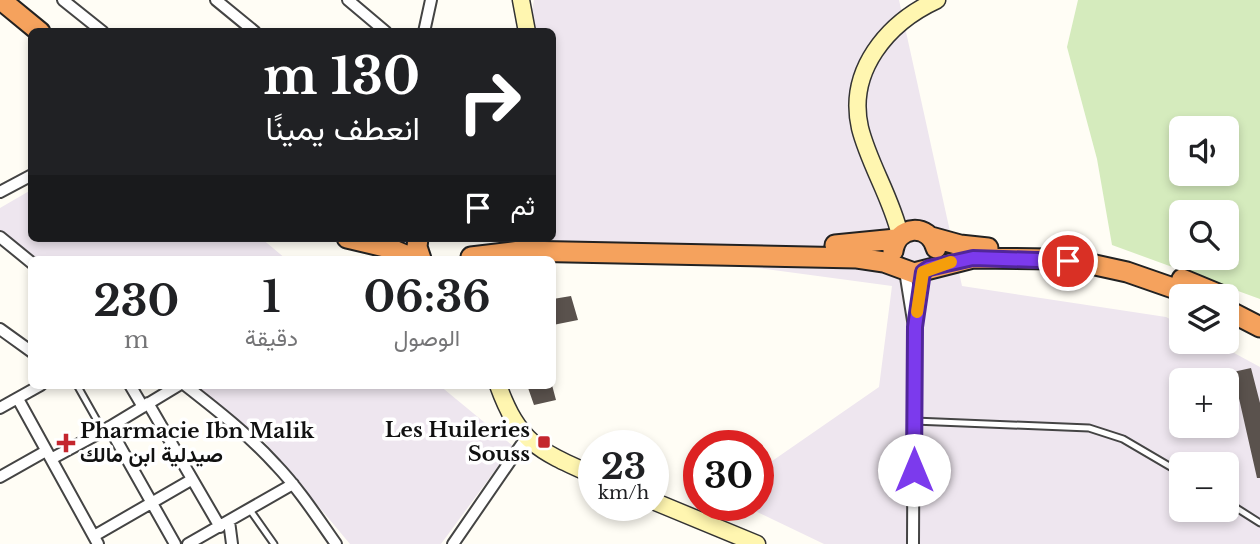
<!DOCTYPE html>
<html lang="ar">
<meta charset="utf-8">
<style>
:root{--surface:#fff;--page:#f6f6f6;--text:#202124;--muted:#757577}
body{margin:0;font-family:"Libre Baskerville",Vazirmatn,serif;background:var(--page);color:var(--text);direction:rtl;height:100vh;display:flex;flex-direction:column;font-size:26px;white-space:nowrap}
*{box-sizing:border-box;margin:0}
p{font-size:23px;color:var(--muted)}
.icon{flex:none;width:38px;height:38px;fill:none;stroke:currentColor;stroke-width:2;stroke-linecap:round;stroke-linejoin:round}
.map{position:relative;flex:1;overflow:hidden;direction:ltr}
.details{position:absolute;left:28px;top:256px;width:528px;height:133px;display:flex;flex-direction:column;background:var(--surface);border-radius:10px;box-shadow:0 4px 10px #0003;direction:rtl}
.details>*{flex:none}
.banner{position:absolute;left:28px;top:28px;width:528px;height:214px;border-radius:10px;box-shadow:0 4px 10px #0003;direction:rtl;background:#202124;color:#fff;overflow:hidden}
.fabs{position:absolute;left:1169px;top:116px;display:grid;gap:14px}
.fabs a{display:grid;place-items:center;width:70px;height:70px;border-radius:10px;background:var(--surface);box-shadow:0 4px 10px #0003;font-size:35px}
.speed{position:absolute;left:578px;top:430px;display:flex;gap:14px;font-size:35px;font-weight:700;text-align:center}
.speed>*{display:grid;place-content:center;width:91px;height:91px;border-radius:50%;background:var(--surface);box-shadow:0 4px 10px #0003;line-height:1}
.speed small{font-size:18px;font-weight:400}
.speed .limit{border:10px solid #d22;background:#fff;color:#111}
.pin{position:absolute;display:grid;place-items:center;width:60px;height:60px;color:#fff;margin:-30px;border:4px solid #fff;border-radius:50%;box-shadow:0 2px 7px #0007}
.me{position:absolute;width:77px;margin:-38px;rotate:0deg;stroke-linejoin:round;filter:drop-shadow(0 0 5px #0008)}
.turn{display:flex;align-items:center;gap:24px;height:147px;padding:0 21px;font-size:32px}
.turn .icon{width:91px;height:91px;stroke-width:2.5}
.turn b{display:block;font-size:49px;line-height:60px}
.then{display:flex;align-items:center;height:66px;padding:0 21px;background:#0003;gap:14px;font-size:26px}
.eta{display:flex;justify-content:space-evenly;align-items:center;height:119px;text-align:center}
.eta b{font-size:42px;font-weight:800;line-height:49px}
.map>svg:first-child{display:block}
</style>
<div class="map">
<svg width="1260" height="544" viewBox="0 0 1260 544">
<rect width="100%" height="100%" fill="#fffdf5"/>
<path fill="#eee6ef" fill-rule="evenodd" d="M534,0h365l63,286 204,31 15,8v16h31l48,26v177h-436l-73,-35 1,-3h6v-22l4,-16 117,-81 13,-101 -356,-48h17v-206h-25zM1181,380h46v45h-46zM1181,464h46v45h-46z
M31,190l1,48h229l25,21h-250l-36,-28v-23z
M194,385h245l74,61 -72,98h-91l-87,-104z"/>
<path fill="#d5ebbd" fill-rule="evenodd" d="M1078,0h182v299l-148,-54 -15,-86 -30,-112zM1181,128h46v45h-46zM1181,212h46v45h-46z"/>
<path fill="#5a524d" d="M571,296l7,24 -25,5v-26z
M1251,368l9,35v75h-3l-24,-106z
M527,385h25l4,15 -22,5z"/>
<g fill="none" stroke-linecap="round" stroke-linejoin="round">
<g stroke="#444" stroke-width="9">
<path id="lane" d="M77,385l26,46
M914,421l175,7 34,11 58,34
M1227,502l33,21
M250,510l24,34"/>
</g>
<g stroke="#444" stroke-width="14">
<path id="street" d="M63,0l40,32
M216,0l39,32
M348,0l38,32
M424,32l7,-32
M0,192l32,-17
M0,237l32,26
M905,271l9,56 -1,217
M916,318l7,-46
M0,329l32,23
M130,385l13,22
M185,385c32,25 64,50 91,80 23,24 41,52 60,79
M18,399l80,145
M148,403l72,124
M0,408l41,-23
M109,427l66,117
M51,459l52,-28 76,-46
M0,477l46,-26
M229,521l3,23
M94,536l97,-56
M188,544l105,-60
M453,544l73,-106"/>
</g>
<g stroke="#333" stroke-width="19">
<path id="secondary" d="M521,0l6,32
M900,235c-9,-38 -31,-71 -40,-107 -13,-57 27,-105 77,-128
M498,385c21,58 41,66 95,90
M653,501l104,43"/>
</g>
<g stroke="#222" stroke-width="23">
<path id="highway" d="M1,0l39,32
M931,237l29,8 28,3
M347,238l42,10 26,11
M418,238l-1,9 4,12
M835,245l61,-6
M893,251c4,-26 36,-28 43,-3
M471,257l49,-6 337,7 27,4 30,11 59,-15 78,1 35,4 41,9 69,24
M1182,279l41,17
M1227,310l33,17"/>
</g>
<use href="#lane" stroke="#fff" stroke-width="5"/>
<use href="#street" stroke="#fff" stroke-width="10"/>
<use href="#secondary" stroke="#fff6b0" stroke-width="16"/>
<use href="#highway" stroke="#f5a25d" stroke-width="19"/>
</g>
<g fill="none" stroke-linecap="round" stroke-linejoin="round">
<g stroke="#51269a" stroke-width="18">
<path id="route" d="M914,470l1,-143 8,-55 6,-4 44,-10 95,3"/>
</g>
<use href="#route" stroke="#7c3aed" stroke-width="12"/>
<path stroke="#f59e0b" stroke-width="12" d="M917,312l6,-40 28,-10"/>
</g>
<g fill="#c4262e" stroke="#fff" stroke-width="2.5">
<rect x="537" y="435" width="14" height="14" rx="3.5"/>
<path d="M62.5 432.5h7v7h7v7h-7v7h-7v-7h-7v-7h7z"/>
</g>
<g text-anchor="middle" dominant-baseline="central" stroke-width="7" stroke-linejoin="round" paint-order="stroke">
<g font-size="21" font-weight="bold" fill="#111" stroke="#fff" text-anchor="end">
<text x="530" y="430">Les Huileries<tspan x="530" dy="24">Souss</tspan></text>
<text x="80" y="431" text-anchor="start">Pharmacie Ibn Malik<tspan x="80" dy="24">صيدلية ابن مالك</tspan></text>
</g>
</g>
</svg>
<div class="fabs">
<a><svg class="icon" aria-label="sound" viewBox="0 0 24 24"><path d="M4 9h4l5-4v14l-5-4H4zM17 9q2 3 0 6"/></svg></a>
<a><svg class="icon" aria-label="search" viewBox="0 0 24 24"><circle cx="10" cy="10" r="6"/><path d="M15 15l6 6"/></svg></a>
<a><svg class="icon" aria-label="layers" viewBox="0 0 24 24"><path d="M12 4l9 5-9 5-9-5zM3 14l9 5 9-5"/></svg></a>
<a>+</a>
<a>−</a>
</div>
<div class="speed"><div>23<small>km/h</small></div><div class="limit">30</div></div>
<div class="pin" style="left:1068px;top:261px;background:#d93025"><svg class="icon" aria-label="arrive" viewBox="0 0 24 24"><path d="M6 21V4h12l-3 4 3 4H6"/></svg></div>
<svg class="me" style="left:914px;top:470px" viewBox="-20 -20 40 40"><circle r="19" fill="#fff"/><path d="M0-13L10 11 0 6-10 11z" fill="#7c3aed"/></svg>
<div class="banner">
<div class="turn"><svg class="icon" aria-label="right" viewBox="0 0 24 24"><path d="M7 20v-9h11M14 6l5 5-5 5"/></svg><div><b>130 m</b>انعطف يمينًا</div></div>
<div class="then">ثم<svg class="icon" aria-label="arrive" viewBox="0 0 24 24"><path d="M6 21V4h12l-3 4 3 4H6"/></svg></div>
</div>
<section class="details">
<div class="eta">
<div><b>06:36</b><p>الوصول</p></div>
<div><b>1</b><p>دقيقة</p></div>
<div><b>230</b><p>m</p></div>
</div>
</section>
</div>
